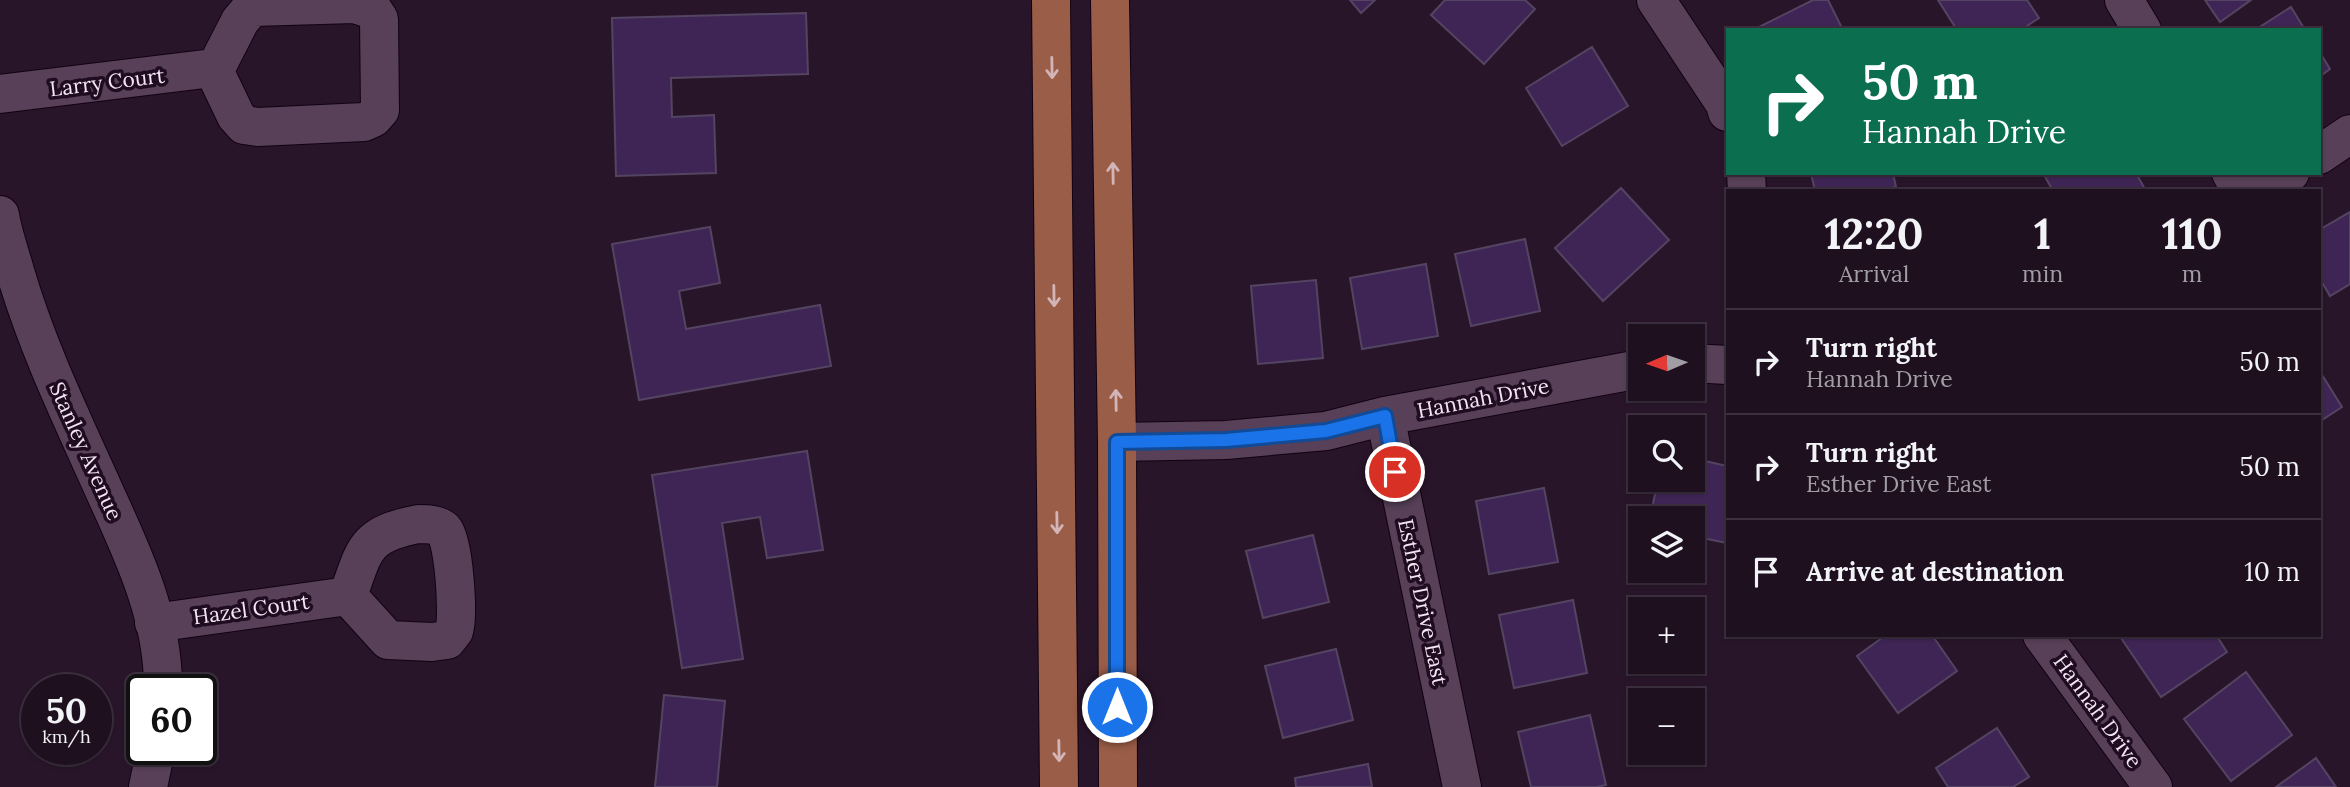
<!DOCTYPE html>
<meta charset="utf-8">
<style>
:root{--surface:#1f1020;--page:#2c1e2d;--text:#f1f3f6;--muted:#a19da5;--line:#3c303e}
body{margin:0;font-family:Lora,serif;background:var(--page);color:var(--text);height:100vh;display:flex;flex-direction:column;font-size:26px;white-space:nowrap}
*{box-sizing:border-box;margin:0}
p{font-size:23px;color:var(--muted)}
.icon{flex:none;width:38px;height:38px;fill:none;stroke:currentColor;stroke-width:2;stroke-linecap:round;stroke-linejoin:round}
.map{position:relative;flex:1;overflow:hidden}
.details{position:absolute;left:1726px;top:189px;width:595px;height:448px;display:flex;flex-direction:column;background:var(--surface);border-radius:0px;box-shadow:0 2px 5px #0004,0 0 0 2px var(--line)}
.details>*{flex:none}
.banner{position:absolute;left:1726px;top:28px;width:595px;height:147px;border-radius:0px;box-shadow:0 2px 5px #0004,0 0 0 2px var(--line);background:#0b6e4f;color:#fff;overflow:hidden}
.needle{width:46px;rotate:268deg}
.controls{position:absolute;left:1628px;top:324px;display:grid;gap:14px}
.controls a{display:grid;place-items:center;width:77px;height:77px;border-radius:0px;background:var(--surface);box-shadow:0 2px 5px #0004,0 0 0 2px var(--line);font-size:35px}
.speed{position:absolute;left:21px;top:674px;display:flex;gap:14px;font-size:35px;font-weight:700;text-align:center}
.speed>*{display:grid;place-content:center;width:91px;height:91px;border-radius:50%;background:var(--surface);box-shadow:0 2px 5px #0004,0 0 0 2px var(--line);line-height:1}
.speed small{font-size:18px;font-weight:400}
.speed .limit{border:4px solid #111;border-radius:10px;background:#fff;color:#111}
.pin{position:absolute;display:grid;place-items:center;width:60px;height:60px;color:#fff;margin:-30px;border:4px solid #fff;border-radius:50%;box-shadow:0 2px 7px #0007}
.me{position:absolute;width:77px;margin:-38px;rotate:0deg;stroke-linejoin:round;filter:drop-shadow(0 0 5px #0008)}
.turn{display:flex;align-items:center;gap:24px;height:147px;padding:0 21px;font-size:32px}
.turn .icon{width:91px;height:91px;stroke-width:2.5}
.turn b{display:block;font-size:49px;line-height:60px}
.eta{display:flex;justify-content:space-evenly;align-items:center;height:119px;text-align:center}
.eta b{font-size:42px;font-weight:700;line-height:49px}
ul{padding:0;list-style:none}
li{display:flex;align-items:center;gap:21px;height:105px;padding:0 21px;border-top:2px solid var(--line)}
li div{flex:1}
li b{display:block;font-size:26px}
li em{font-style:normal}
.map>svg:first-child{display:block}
</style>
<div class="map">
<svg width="2350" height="787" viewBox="0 0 2350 787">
<rect width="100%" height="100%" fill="#29152a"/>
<path fill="#3f2556" stroke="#534561" stroke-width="2" d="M1350,0h25l-14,13z
M1445,0h80l10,9 -51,55 -53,-49z
M1813,0h15l15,30h-90z
M1938,0h89l12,18 -18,12h-64z
M2205,0h46l-31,22z
M2291,7l14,23h-50z
M806,13l2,61 -137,4 1,39 42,-2 2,58 -100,3 -4,-158z
M1592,47l36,59 -66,40 -36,-58z
M2319,51l11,18 -11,8z
M1811,173h82l3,14 -18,4h-63z
M2043,173h93l10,18h-93z
M1621,188l48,52 -66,61 -48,-53z
M2350,212v72l-20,12 -11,-19v-47z
M710,227l10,56 -41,8 7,38 134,-24 11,61 -192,34 -27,-156z
M1525,239l15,72 -69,15 -16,-72z
M1426,264l12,72 -76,13 -12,-71z
M1316,280l7,78 -65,6 -7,-78z
M2319,370l23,37 -23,15z
M807,451l16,99 -56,8 -7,-41 -38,6 21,136 -61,9 -30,-193z
M1692,458l35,8v77l-35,-7v-18h-42l8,-38h34z
M1544,488l14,74 -69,12 -13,-73z
M1313,535l16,67 -66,16 -17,-67z
M1573,600l14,73 -73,15 -15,-73z
M1886,635h46l25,36 -59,42 -41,-57z
M2119,635h97l11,17 -66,45z
M1336,649l17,71 -70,18 -18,-72z
M2246,672l46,63 -61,46 -47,-62z
M664,695l61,6 -8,86h-62z
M1590,715l16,70 -10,2h-65l-13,-55z
M1997,728l32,49 -16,10h-65l-12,-19z
M2316,758l20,29h-60z
M1368,764l4,23h-76l-1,-9z"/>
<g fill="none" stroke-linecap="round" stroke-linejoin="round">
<g stroke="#110212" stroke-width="40">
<path id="minor" d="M1656,0l69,104 2,8
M2124,0l18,30
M354,4l19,6 6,9 1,91 -7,8 -9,4 -106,5 -14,-2 -8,-9 -23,-48 4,-2 23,-45 12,-14z
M0,94l213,-26
M2319,155l31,-21
M1746,173l1,18
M2231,173l10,18
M2264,191l26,-18
M0,215c3,19 10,38 15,56 23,79 59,152 92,226 28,61 57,124 56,193
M1692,363l35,2
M1385,416l77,371
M1117,442l109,-2 100,-9 59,-15 255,-47
M418,524c8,0 20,0 26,6 10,11 15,87 10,101 -2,3 -5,6 -7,9l-15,2 -44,-2 -40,-44c17,-48 16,-61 70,-72z
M154,623l194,-27
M2042,635l111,152
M148,787l8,-38"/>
</g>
<g stroke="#110212" stroke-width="40">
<path id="major" d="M1051,0l8,787
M1110,0l7,442 1,345"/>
</g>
<use href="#minor" stroke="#574058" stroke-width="38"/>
<use href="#major" stroke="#9a5d47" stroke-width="38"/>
</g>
<defs><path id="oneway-shaft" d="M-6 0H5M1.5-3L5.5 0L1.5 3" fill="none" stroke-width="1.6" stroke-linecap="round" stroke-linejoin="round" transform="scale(1.75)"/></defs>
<g stroke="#d4b5b7">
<use href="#oneway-shaft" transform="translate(1052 68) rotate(89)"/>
<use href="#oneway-shaft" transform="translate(1113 173) rotate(-91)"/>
<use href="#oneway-shaft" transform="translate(1054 296) rotate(89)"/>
<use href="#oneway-shaft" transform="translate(1116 400) rotate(-91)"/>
<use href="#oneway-shaft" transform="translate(1057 523) rotate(89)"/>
<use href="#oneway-shaft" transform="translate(1059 751) rotate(89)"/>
</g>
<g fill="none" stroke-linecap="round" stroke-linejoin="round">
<g stroke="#114b97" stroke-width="18">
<path id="route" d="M1117,707v-265l109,-2 100,-9 59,-15 10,56"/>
</g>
<use href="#route" stroke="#1a73e8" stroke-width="12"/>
</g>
<g text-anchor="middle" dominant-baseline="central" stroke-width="7" stroke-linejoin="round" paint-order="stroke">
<g font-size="21" fill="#f3e5f3" stroke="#1f0c20">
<text transform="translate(107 82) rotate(-7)">Larry Court</text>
<text transform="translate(1483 398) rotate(-11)">Hannah Drive</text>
<text transform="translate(86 451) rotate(66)">Stanley Avenue</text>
<text transform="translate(1423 602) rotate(78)">Esther Drive East</text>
<text transform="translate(251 609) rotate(-8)">Hazel Court</text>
<text transform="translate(2098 711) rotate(54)">Hannah Drive</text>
</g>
</g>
</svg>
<div class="controls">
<a><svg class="needle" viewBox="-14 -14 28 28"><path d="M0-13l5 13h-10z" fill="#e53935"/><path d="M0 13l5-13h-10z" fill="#a19da5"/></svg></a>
<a><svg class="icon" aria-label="search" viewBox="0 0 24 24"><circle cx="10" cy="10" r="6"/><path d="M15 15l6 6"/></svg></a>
<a><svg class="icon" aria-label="layers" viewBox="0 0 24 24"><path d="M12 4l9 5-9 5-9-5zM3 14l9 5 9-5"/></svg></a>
<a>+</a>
<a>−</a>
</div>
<div class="speed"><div>50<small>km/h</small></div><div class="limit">60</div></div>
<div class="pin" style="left:1395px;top:472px;background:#d93025"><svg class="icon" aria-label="arrive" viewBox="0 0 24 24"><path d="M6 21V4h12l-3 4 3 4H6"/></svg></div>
<svg class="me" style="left:1117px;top:707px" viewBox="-20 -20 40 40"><circle r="17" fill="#1a73e8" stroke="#fff" stroke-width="3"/><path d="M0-11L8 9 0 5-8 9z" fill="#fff"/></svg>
<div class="banner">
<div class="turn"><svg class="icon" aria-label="right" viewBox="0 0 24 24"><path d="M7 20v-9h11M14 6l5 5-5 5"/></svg><div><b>50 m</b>Hannah Drive</div></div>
</div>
<section class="details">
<div class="eta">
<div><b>12:20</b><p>Arrival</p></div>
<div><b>1</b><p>min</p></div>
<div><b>110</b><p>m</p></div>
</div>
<ul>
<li><svg class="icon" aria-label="right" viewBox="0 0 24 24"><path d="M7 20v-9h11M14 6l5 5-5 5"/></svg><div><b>Turn right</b><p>Hannah Drive</p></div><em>50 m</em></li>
<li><svg class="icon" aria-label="right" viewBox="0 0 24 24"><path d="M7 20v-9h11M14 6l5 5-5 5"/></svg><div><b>Turn right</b><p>Esther Drive East</p></div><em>50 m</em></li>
<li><svg class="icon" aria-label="arrive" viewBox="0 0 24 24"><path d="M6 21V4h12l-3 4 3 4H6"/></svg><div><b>Arrive at destination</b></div><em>10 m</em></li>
</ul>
</section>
</div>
